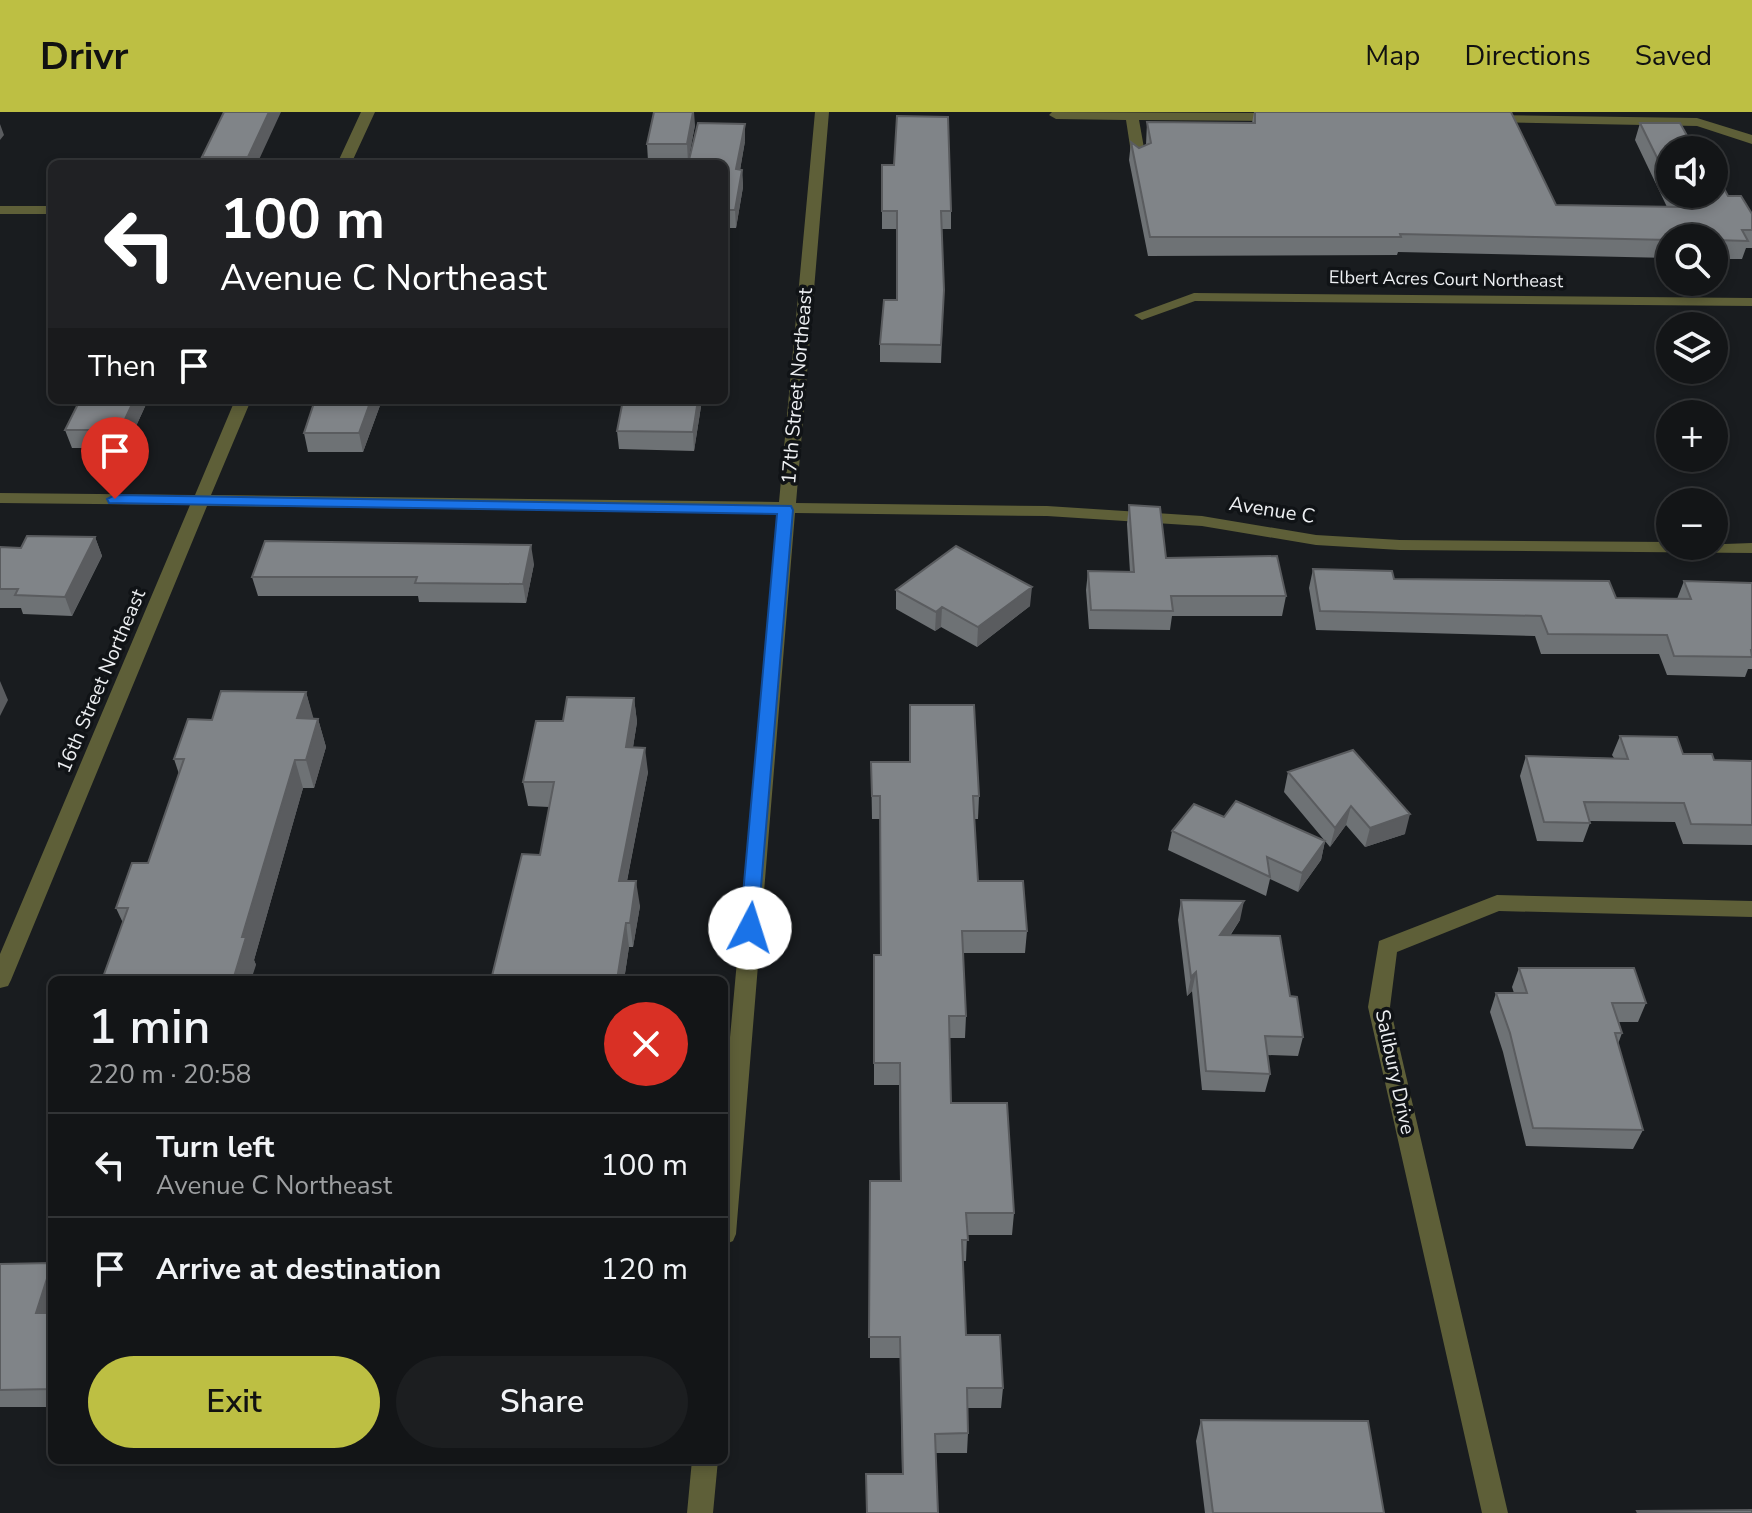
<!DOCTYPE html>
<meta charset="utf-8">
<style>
:root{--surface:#131517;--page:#1c1e20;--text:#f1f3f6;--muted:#9d9fa1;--line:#323436;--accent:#bdbf43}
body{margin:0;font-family:"Nunito Sans",sans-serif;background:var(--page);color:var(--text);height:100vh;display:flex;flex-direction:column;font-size:30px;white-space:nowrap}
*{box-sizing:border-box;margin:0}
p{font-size:26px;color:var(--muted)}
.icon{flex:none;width:44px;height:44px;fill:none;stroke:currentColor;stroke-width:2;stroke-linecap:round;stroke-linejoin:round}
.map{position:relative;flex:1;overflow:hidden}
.side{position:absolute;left:48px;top:864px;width:680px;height:488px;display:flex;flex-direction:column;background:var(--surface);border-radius:12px;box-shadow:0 4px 12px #0003,0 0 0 2px var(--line)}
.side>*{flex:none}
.guide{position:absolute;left:48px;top:48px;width:680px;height:244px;border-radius:12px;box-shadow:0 4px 12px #0003,0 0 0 2px var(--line);background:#202124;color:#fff;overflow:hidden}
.controls{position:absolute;left:1656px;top:24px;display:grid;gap:16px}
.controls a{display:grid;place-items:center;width:72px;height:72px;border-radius:50%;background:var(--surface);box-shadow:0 4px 12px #0003,0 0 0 2px var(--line);font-size:40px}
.pin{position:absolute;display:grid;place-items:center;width:68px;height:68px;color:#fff;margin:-82px -34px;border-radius:50% 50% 50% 0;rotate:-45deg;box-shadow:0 0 8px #0007}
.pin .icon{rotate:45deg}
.me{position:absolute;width:88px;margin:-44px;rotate:5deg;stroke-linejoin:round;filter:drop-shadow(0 0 6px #0008)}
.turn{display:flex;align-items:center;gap:28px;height:168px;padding:0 40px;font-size:36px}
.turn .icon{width:104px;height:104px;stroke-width:2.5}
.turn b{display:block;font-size:56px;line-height:68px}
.then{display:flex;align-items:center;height:76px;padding:0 40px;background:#0003;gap:16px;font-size:30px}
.round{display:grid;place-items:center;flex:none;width:84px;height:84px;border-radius:42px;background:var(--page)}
.overview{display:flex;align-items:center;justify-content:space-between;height:136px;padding:0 40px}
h1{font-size:48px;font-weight:600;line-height:60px}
.action{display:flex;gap:16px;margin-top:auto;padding:16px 40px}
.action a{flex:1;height:92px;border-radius:48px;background:var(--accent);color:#111;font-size:32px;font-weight:600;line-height:92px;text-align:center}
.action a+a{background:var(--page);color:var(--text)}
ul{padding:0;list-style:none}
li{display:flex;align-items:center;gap:24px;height:104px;padding:0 40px;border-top:2px solid var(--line)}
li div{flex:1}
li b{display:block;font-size:30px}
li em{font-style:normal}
header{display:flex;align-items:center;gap:48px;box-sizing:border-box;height:112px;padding:0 40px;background:var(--accent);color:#111}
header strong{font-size:38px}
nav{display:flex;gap:44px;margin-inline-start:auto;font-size:28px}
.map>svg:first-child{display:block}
</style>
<header>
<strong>Drivr</strong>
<nav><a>Map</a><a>Directions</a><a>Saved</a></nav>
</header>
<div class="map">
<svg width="1752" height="1401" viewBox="0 0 1752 1401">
<rect width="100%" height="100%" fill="#191c1f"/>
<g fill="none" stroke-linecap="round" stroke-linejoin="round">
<path fill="#5e5f38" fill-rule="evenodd" d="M361,0h14l-24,52h-14z
M815,0h14l-33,391 251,3 155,10 114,19 84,5 270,2v4l82,-3v10l-352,-3 -84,-5 -114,-19 -155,-10 -252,-3 -59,721 -3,7 -9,4v-142l54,-590 -571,-7 -196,474 -3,6 -8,2v-34l190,-449 -190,-2v-10l195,2 40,-95h16l-40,95 568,7z
M1052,0l227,1 7,4 -7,4 -140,-1 7,39 -7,4 -7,-4 -6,-39 -70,-1 -7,-4z
M1487,3l210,3 55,17v9l-55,-18 -215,-4v-6z
M0,94h52v8h-52z
M1194,181l558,5v8l-557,-5 -53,19 -8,-5z
M1497,783l255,6v16l-253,-6 -102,41 -7,55 118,506h-26l-114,-506 11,-66z
M692,1348h26l-5,53h-26z"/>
</g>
<path fill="#6e7275" d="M224,0l33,52h-53l-2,-7z
M1254,0h257l45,93 111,2 -32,-67 5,-17 30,27v44h44l14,2 24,18v34h-6l-4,11h-28v-21h-44v20l-272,-6 -1,3 -249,1 -19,-96 2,-18 8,6 7,-3 1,-23 105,1z
M695,13l-7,37 -40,-1 -1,-17z
M745,29l-5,29h2l1,17 -7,41h-10l-2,11v-75z
M882,53l69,46v18h-9l2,61 -3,73 -61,-1v-18l17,-44v-71h-15z
M148,288l-22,48h-54l-7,-18z
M315,288h67l-19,52h-55l-4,-19z
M623,288h79l-8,51 -75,-2 -2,-18z
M1129,393l37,53 120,38 -4,20h-110l-2,14 -81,-1 -3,-39 2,-19 42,1 -3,-48z
M95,425l7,19 -30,60 -49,-2 -2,-6h-21v-61l21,1z
M534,452l-8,39 -107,-1 -1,-6h-160l-6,-19z
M1313,457l81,10 222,19 61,1 7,-18 68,2v86h-4l-3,8 -78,-2 -8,-21h-118l-6,-18 -219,-6 -7,-42z
M896,478l134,16 -53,41 -36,-20 -6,4 -39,-22z
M306,580l7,27h5l8,28 -12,41h-11l-49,172 2,5 -133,-42 -7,-15 32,-45 31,-89 -5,-15 38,-39z
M634,586l3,24 -4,25 15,25 -21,109 13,25 -7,41h-4l-5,33h-133l49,-125 9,-48 -21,-1 -5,-24 40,-61z
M910,593l69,91 -1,23h-4l4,62 49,50 -2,22h-62l3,63 -1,22h-16l2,65 63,110 -2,22h-45l-1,26h-3l3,74 37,53 -2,20h-34l1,25 -1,20h-31l-34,21 -2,-116h-30v-177h30l-1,-96h-25v-130h6v-136h-8l-1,-57h39z
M1620,624l63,18 31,6 38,1v84l-69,-1 -8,-22 -85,-1v2l-7,19 -46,-1 -17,-65 6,-20 88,2 -2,-3z
M1288,660l117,62 -40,13 -19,-22 -16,22 -5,-6 -4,19 -23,32 -28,-13 -4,17 -98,-46 4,-19 153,10 -41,-49z
M1181,788l59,20 -10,16 60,60 13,41 -5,19 -31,-1 3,19 -5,18 -63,-2 -10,-99 -5,5 -9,-76z
M1519,856l127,35 -8,19h-19l3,11 -4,11 25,86 -10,19 -107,-3 -23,-94 -13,-40 6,-19h18l-2,-6z
M52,1151v144h-52v-143z
M1201,1308l183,93h-179l-9,-72z"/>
<path fill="#5a5c5f" d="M269,0h12l-24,52h-8l-1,-7z
M693,0h1l1,13 -7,37 -1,-18z
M0,12l4,11 -4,5z
M745,12v17l-8,46 -1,-18z
M742,58l1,17 -7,41 -1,-18z
M725,98l1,18 -2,11v-24z
M134,288h14l-22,48 -6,-18z
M371,288h11l-19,52 -4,-19z
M698,288h4l-8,51 -1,-19z
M95,425l7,19 -30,60 -7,-19z
M531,433l3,19 -8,39 -3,-19z
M1032,475l-2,19 -53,41 1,-20z
M942,495l-1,20 -6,4 1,-19z
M0,569l8,19 -8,16z
M306,580l8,28 -17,-2z
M634,586l3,24 -8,50 -3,-25z
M318,607l8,28 -12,41 -8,-28z
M645,636l3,24 -26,134 -3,-25z
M295,648l8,28 -49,172 2,5 -5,15h-18l9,-43z
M1351,694l-5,19 -16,22 5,-19z
M1410,702l-5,20 -40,13 5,-19z
M1325,729l-4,19 -23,32 4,-19z
M636,769l4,25 -7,41 -3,-24z
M1244,789l-4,19 -24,35 4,-20z
M626,811l3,24 -5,33h-7z
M1196,860l-4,19 -5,5 4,-19z
M52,1151v51l-16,-1z"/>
<path fill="#808488" stroke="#5a5c5f" stroke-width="2" d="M224,0h45l-21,45h-46z
M654,0h39l-6,32h-40z
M1255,0h256l45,93 125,2 -6,-13h39v-24l14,26h13l11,18v16h-10l6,11 -34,-1v-2h-44v2l-270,-6 1,3h-251l-19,-95 8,6 12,-5 -4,-21 108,1z
M897,4l51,1 3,94h-10l3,79 -3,55 -61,-1 4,-44h13v-89h-15v-46h12z
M698,11l47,1 -9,45 6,1 -7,40h-10l-1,5v-51h-36z
M1640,11h40l15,27h-25v34z
M80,288h54l-14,30h-55z
M315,288h56l-12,33h-55z
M623,288h75l-5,32 -76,-1z
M1129,393l31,2 6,51 111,-2 9,40h-115l2,15 -82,-1 -3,-39 46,1z
M27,424l68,1 -30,60 -50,-2 3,-6h-18v-42l21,1z
M265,429l266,4 -8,39 -108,-1 2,-6h-165z
M956,434l76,41 -54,40 -36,-20 -6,5 -40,-22z
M1313,457l79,2 2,8 215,2 7,17 75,1 -7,-18 68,2v67h-1l1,7 -78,-1 -7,-21 -119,-1 -7,-18 -221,-5z
M221,579l85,1 -9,26 21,1 -12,41h-11l-53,177h4l-13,43h-131l26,-72h-12l16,-45h16l36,-104h-10l14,-40 24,1z
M567,585l67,1 -8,49 19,1 -26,133h17l-6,42h-4l-9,57h-126l31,-126 18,1 14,-73h-31l13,-61h27z
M910,593h64l5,91h-6l5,85h45l4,50h-65l4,85h-17l2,87h56l7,110h-48l2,27h-6l4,95h34l3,53h-36l1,45 -33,1 3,79h-71l-1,-39h37l-3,-137h-31l1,-156h31l-1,-118h-26v-108h7l-1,-159h-8l-1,-34h39z
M1620,624l57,1 6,17h29l2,6 38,1v64l-61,-1 -7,-21 -100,-1 6,21 -46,-1 -18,-66 102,3z
M1353,638l57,64 -40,14 -19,-22 -16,22 -47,-56z
M1236,689l89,40 -23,32 -35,-16 3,20 -98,-46 22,-27 30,13z
M1181,788l63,1 -24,34 60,1 10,60 7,1 6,40 -38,-1 5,38 -64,-3 -10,-99 -5,5z
M1519,856h115l12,35h-34l10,30h-7l28,97 -110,-2 -23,-95 -14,-40h31z
M52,1151l-16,50h16v76l-52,1v-126z
M1201,1308l167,1 16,92h-171z
M1752,1398v3h-114l-1,-2z"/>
<path fill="#1a73e8" stroke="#114b97" stroke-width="2" d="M115,383l676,11 2,4 -36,424h-14l-3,-6 37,-414 -668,-11 -2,-4z"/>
<g text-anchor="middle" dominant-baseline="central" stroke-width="7" stroke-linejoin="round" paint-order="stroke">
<g font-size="18" fill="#edeff2" stroke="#101316">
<text transform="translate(1446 167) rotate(1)">Elbert Acres Court Northeast</text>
</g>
<g font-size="20" fill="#edeff2" stroke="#101316">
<text transform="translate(797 274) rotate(-85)">17th Street Northeast</text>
<text transform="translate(1272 398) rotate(9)">Avenue C</text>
<text transform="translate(101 569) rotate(-67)">16th Street Northeast</text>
<text transform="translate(1395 960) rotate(78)">Salibury Drive</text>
</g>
</g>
</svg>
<div class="controls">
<a><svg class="icon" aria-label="sound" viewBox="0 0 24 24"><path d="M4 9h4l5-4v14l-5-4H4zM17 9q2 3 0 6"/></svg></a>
<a><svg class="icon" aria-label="search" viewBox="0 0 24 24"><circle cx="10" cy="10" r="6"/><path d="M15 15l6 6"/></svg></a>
<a><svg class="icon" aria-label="layers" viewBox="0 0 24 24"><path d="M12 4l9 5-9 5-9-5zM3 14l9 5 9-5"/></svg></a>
<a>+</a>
<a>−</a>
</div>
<div class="pin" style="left:115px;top:387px;background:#d93025"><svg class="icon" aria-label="arrive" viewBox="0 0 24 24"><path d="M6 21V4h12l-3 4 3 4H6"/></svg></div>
<svg class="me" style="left:750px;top:816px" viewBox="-20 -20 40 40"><circle r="19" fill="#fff"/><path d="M0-13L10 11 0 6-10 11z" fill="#1a73e8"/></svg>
<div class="guide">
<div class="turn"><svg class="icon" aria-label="left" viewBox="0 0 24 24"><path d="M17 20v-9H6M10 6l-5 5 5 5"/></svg><div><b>100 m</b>Avenue C Northeast</div></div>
<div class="then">Then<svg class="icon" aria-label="arrive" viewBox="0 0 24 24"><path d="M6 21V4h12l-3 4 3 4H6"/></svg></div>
</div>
<section class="side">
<div class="overview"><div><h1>1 min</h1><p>220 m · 20:58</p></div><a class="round" style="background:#d93025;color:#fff"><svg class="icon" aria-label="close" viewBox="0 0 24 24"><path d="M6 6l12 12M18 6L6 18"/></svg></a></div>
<ul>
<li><svg class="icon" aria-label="left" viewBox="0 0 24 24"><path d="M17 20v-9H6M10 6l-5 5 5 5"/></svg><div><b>Turn left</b><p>Avenue C Northeast</p></div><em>100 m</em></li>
<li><svg class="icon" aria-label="arrive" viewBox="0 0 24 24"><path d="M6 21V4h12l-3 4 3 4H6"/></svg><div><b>Arrive at destination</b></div><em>120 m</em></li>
</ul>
<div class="action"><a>Exit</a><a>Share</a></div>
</section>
</div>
